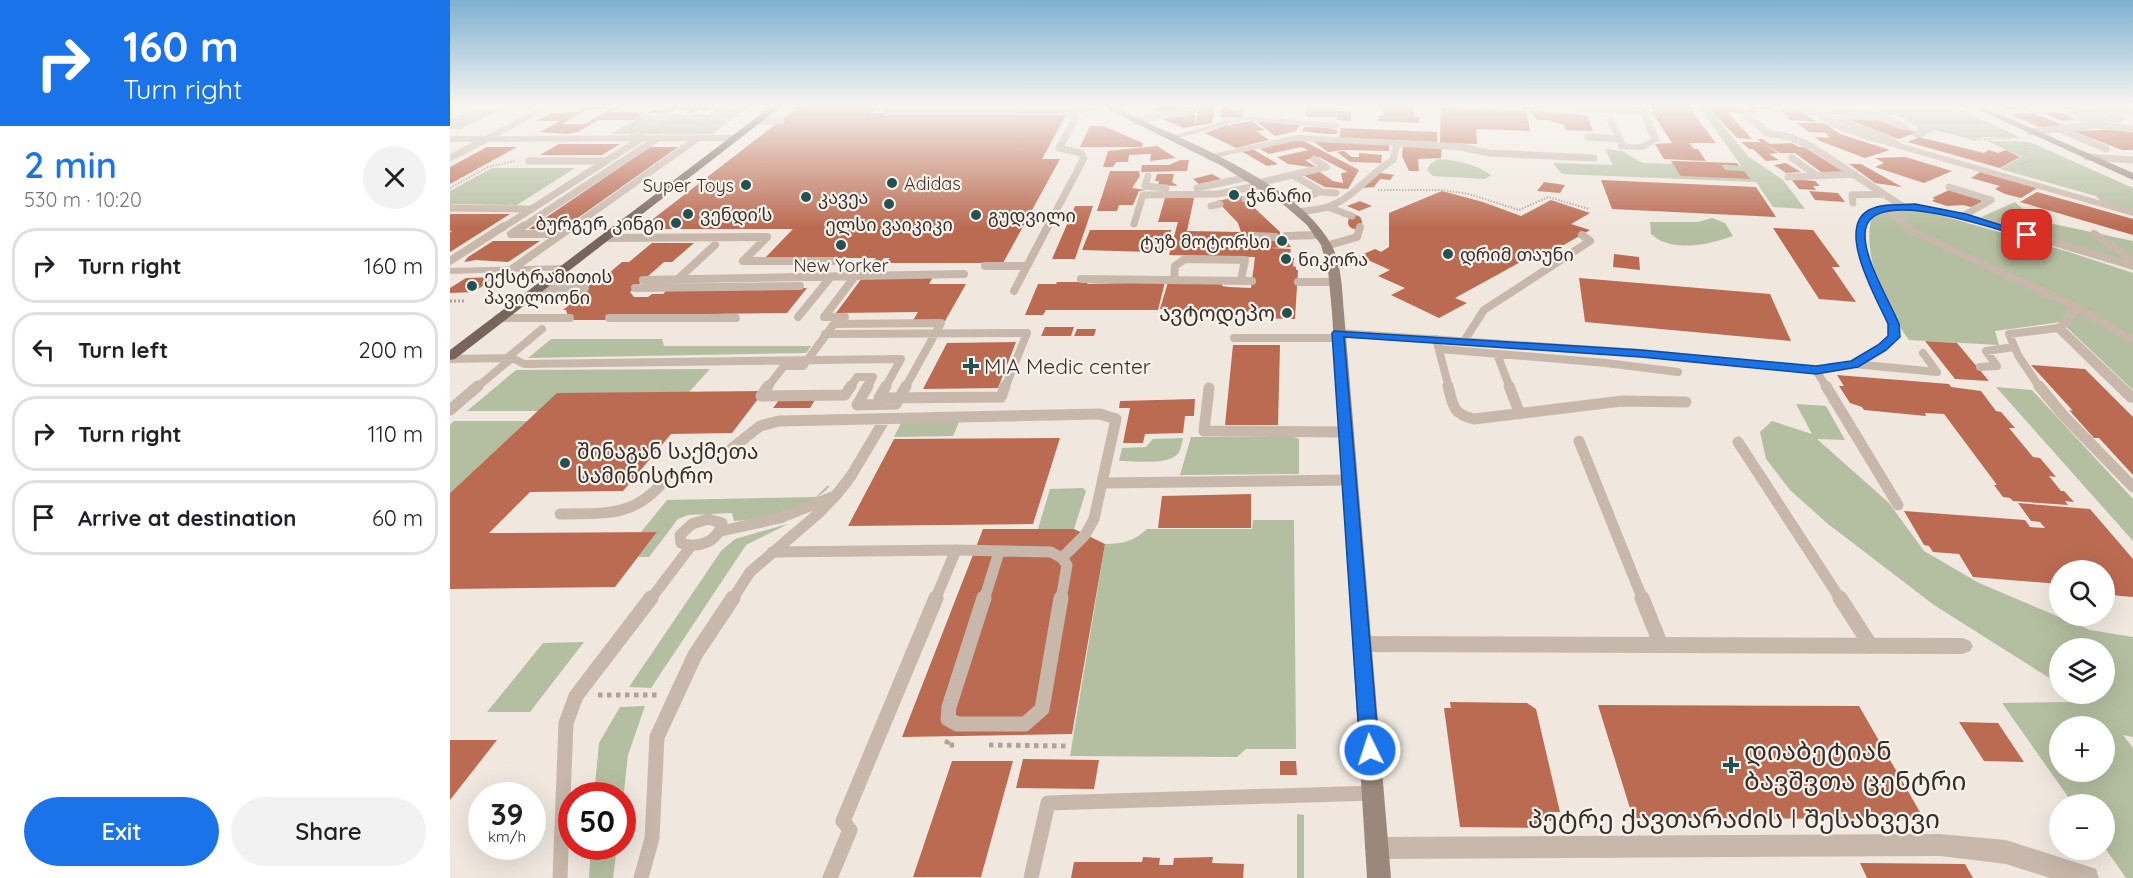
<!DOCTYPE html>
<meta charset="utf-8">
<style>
:root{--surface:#fff;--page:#f2f2f2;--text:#202124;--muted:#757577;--line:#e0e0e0;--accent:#1a73e8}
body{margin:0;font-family:Quicksand,"Noto Sans Georgian",sans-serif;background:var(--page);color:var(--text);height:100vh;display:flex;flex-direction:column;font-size:22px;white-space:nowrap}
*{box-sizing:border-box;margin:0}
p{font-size:20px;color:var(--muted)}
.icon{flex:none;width:33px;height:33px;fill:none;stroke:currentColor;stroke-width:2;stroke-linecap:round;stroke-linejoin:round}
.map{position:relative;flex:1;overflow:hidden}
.details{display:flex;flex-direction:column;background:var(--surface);width:450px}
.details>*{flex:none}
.hud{background:#1a73e8;color:#fff;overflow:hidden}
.controls{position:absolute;left:1599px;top:560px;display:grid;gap:12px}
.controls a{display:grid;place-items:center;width:66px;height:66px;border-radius:50%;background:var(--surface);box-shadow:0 6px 24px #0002;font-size:30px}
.speed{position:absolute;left:18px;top:782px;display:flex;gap:12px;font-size:30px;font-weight:700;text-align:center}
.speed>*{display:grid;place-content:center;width:78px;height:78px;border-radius:50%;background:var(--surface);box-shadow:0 6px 24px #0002;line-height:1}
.speed small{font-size:15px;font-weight:400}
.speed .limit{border:9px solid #d22;background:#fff;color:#111}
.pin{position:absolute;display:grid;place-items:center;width:51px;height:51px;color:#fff;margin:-26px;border-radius:12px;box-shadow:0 3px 9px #0006}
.me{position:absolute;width:66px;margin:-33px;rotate:356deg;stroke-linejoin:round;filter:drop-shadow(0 0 4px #0008)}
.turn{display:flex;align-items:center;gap:21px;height:126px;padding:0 24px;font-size:27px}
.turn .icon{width:78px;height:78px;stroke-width:2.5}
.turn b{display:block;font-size:42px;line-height:51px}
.round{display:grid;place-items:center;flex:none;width:63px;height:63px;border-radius:32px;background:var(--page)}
.overview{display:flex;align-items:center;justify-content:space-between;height:102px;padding:0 24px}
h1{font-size:36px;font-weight:600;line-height:45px;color:var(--accent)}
.action{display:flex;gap:12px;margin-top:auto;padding:12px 24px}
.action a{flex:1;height:69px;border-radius:36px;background:var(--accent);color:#fff;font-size:24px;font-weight:600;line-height:69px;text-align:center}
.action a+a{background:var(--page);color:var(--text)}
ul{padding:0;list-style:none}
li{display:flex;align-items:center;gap:18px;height:75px;margin:0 12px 9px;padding:0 12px;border:3px solid var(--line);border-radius:24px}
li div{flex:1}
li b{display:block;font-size:22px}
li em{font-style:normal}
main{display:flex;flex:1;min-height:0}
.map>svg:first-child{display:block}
</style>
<main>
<section class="details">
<div class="hud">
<div class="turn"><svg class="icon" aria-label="right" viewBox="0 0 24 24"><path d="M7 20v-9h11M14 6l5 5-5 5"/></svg><div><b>160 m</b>Turn right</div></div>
</div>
<div class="overview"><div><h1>2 min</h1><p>530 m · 10:20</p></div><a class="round"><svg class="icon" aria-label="close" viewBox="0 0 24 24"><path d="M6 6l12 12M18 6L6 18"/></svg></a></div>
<ul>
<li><svg class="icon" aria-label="right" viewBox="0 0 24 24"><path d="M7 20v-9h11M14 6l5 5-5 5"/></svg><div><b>Turn right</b></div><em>160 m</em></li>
<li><svg class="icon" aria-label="left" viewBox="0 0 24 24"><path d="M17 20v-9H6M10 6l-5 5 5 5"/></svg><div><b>Turn left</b></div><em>200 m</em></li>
<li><svg class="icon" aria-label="right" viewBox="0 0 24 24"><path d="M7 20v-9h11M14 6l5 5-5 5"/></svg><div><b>Turn right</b></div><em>110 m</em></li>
<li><svg class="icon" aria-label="arrive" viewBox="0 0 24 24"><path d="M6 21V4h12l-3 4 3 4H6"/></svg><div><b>Arrive at destination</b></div><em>60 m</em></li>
</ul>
<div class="action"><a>Exit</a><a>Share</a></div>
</section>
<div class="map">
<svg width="1683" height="878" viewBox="0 0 1683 878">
<rect width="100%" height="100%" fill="#f0e8df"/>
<path fill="#b4bea0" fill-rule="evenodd" d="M272,105h29l-39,29h-101l34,-20 63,1z
M1248,105h8l42,51 35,24 22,29 -32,-2 -17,-25 -194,-8 -9,-11 60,2 -8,-16 17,2 21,12 98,3z
M1426,105h76l69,33 -36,-1 -15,2 -35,-9 -17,8 -7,-3 6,-3v-6l-11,-5 -1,-3 -11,-3 -62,-1c14,15 40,20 59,27l-44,-14 -35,-20 57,2 8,-1z
M1611,105l24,1 41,11 -5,5h-38l-21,-8 12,-3z
M23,109h29l-42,20h-10v-10z
M1537,141l43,1 103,46v23l-32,-9 -5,-6 -96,-27 22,-12z
M988,159c19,1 37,5 53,16l-6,4 -52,-3 -6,-6 3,-6z
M42,168h83l-58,37 -67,-1v-13z
M1565,202l20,18 98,21v22l-152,-46z
M1436,211h33l17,3 130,37 67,22v117l-72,-68 -66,9 4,14 -90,-5c-23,-32 -48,-85 -37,-124z
M1262,218l13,5 8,13c-25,9 -61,17 -82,-2l-1,-12h48z
M101,339h111l2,7h147l-5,7 -278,5z
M260,369l-21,23 -151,19h-71l49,-41z
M1546,387l36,3 101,109v42z
M1346,404l30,2 19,34 -28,-1 72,64 35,48 55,32 111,47 43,7v100l-10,-2 10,13v130h-7l-21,-30 -1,-44h-31l-71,-101 79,-1 -10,-9h33v-45h-44l-1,36 -125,-79 -106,-81 -38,-34 -24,-31 -6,-27 12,-11 40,13zM1610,726h44v45h-44z
M510,420l-7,16 -59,1 8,-16z
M4,421h73l-77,72v-68z
M741,437h103l5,2v35l-119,1z
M733,438c-1,5 -2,11 -4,14 -8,14 -46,9 -60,9l3,-13 24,-1 7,-8z
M377,486h3c-23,25 -63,33 -96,35l-2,-8 -44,2 -10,4 -29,38h-11l19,-25h-16l26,-32 149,-3z
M633,488l3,3 -12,38h-36l12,-40z
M803,520h41l2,229h-50l-9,8 -167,-1 35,-212c18,0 29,-3 42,-15h105z
M338,524l-42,21 -95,143 -22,-1 92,-136 14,-12z
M134,642l-54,70h-43l56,-69z
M195,706l-17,49 -5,45 -1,-5h-28l5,-52 21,-36z
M847,814l7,1v63h-7z
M141,846h26l-4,32h-24z"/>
<path fill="#bb6b52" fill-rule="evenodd" d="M138,105h36l-12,7h34l-12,8h-35l-21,12 -11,2 -27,-2 20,-11h-24l15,-8 25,-1zM160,109l-25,15h-23l25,-14z
M239,105h26l-7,5h-10l-4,3h-8l4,-3h-9z
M356,105h73l-8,8h14l-1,2h182l-24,44h18l-57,104h-118l5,-5h-6l-7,8h-8l7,-8h-111l28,-29h-153l158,-122z
M697,105h40l4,3 -8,1v3l-11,1 -14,-2z
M750,105h16l-4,18 -29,5 -22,-10 35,-3 -2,9 2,-1z
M773,105h8l-1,5h13l-1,8 -22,-1z
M934,105h31l-1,12h5v6l-41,-2 1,-6 4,1z
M1201,105h39l4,7h-2l24,31h-27l5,6h4l8,12 -42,-2 -9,-15 17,-1 -21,-32h3z
M1260,105l38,4 -3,-4h22l3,4 -17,-1 3,5 -29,-1 25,27 -15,-1 -28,-30h4z
M1545,105h29l7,3 -22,2z
M222,106h9l-14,8h-22l7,-4h13z
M991,107l85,4 4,20 -54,-2 1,15 -37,-1z
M856,109h30v2l15,1v9l-14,-1v-3h-31z
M1331,110l21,1 15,11 -27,-2z
M1080,111l50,3 8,3 5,14 -27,-1 -2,-5 -16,-5h-11z
M1607,112l19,8 -14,1 -19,-8z
M1584,113l30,13 -25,1 -29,-13z
M1427,118l19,8 21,6 -18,7 -26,-8 -25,-12z
M801,121l14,9 -9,1 13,9 -33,8 -31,-15 22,-8 8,3 -5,-3z
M806,121l20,2 23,2 -3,6 -21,5z
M1346,123h28l16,11 50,16 -25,8 -45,-17 -5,-4 12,1 2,-1 -3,-4 -17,-1z
M640,126h13l40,17 -1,4h-62z
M854,127l25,1 8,2v4h-11l-24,-3z
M891,128l96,4v10l-98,-4z
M1679,129l4,2v19h-11l-49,-19z
M1469,137l65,16 5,-3 9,3 8,-3 14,7 -20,11 -92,-26z
M850,139l59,31 -11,19 -23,-2 -24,-13 16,-4 16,11 10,2 -2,-10 7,-1 -29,-15 -14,3 13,8 -30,-4 -11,-7 31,-7 -7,-3 -32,7 -9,-5z
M1307,139h6l7,5 22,-1 7,4h5l40,25h-23l-26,-19h-15l-18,-10 16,10 -9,1 10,6 -13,1 -13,-12h-4l-8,-7h20z
M863,141l76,3v7l-46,-1 -15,2z
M109,144h61l-18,11h-62z
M953,144l39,2 -1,12 -23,1 1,12h-10l-7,-15z
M707,146l19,12 -26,3 1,-7 -22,1 -1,7h-12l-3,5h-10l5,-16z
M37,147h30l-67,37v-17z
M200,147h28l-116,82h-33z
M801,148l27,16 -11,2 -26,-15z
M894,151l8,6h7v-4l23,2 -1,8 -31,-1 -13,-10z
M1455,157l47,14 -28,12 -49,-16 9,-4 -9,-5z
M730,160h9l-2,11 -46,1 1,-7h27z
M1221,161l66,2 2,3 -17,-1 3,5 19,1 6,8 -69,-3z
M1336,163l15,9 -15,1 -12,-8z
M1399,164h12l41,23 -27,-4z
M660,171h29l1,5 -8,12 14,2 -7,1 -6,14h-14l-2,6h-20z
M925,172l19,3 -4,5 -10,-1 -6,8 -11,1z
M1530,172l57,16 -16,10 -16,-4 -10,-5 5,-3 -29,-8z
M707,174h17l-2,8 6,4 -20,-1 1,-4h-4z
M762,174l9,5 -22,5 -6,-5z
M1341,179l24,2 5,5h-7l3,4 -17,-1z
M1151,180l155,7 20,30 -164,-8z
M1094,182l21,3 -5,8 -23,-2z
M1499,190l32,10 1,2 -11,5 -8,-2 -16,1 -15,-5 3,-2 -3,-1z
M992,191l41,11 38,14 30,-16 39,13 -19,11 19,6 -46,26 -7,-3 -82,45 12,5 -28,15 -48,-23 14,-7 -27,-12 12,-6 -31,-14 16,-7 6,3 8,-5v-34z
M1359,191l29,2 7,9 -30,-2z
M1587,192l96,27v16l-113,-33z
M792,196l38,36 -1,8h7l5,7 -22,1 22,1 -2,9h5l-1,8 3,1v3h2l-3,49 -42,-1 1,-6 -19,-1 -24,-1 -1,2 -50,-3 8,-27 54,1v3l7,1 22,1 4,-31 -86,-2 9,-33h-20l7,-24h29l-7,33 54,1 -3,-9 -21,-22zM799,233h26v7h-27z
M910,201l12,5 -13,5 -12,-5z
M625,206h18l-18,53h-23z
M0,214h60l-60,38v-19l2,-2h-2z
M898 222a7 7 0 1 1 14 0a7 7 0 1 1-14 0Z
M1323,228l40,2 27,37h-8l24,35 -37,-3z
M640,230h81l-4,20h-16l-1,2 -68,-2z
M43,241h47l-32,21 -32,-2 -12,2 4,-5z
M202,243h42l-22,19h-8l-34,30 4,5h14l4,-3h11l4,-4 140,-2 -20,25 -157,2 -23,5h-38l-3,-10h-3l11,-9h-4l21,-17h5l26,-22h7z
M1164,254l25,3 1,13 -27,-3z
M45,277l-21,15 -24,1v-5l16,-10z
M483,277l-4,7h37l-21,37 -33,1 6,-10 -82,1 26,-35z
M1129,278l191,16 21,47 -206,-19z
M607,282h31l-1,2 78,-2 -7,28h-112l-3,5h-18l13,-31h18z
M595,327h29l-3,9h-30z
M627,329h19l-2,7h-20z
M1475,341l32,2 32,38 -34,-2z
M566,342l-18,46 -75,1 24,-46z
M783,345h47l-2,80h-53z
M1581,365l54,4 48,48v58l-34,-37h-5l-25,-28 4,1z
M1387,375l112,9 2,3 30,4 15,20 5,1 14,16h-6l24,29 7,1 16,19 -7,-1 12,15h3l10,11 -9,-1 3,4 -55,-4 -3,-3 -7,-1 -9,-12h3l-53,-71 -19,-1 1,3 -62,-6 -2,-3 -12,-4 -11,-17h5z
M314,391l-32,42 -61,1 -48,57 -93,1 -41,41 168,-1 -42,55 -165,2v-96l107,-100z
M368,395l-8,13h-37l9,-12z
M745,399l-1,17h-9l-2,17 -38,1 -2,9h-20l7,-35h-11l1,-7z
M610,438l-27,86 -185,2 46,-87z
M801,494v34h-93l4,-32z
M1568,503l72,6 43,50v38l-22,-2 -7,-5v-20h-44v14l-87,-7 -14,-23 -26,-2 -4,-6 -5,-1 -20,-34 121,9 5,7 15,1 -5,-6 -9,-1z
M533,529h91l31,15 -33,190 -170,3z
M1000,702l77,1 9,6 24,103h-7l2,9h-14l2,7 -83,-1 -16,-119h7z
M1148,705l261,1 65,113 -291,-1z
M1509,722l39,1 26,39 -40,-1z
M0,740h47l-47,60z
M573,759l76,1 -5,29 -78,-1z
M502,761h61l-32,116h-68z
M830,761h16l1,14h-17z
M693,857l17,1 -1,7h14l1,-7 39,-1 -1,6 32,1 -1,14h-172l3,-16h68z
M1410,863l105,1 8,14h-106z"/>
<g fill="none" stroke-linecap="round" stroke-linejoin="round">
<path stroke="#b3a396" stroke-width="2" stroke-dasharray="1.5 1.5" stroke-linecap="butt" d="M349,106h6
M230,115l59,1
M250,124l27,-19
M1522,140l38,-2
M1569,165l13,-5 -7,-8 2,-6
M0,188l38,-21 27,-6
M928,190h64l27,4 50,16 29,-13 41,12"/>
<path stroke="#b3a396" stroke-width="3" stroke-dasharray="2 2" stroke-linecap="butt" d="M0,301h16"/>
<path stroke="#b3a396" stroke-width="5" stroke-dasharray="4.5 4.5" stroke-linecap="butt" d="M148,695h59
M498,740l-2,5h11
M539,745l77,1"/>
<path stroke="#c8b8ab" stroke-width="7" d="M1125,105l6,3 61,3
M1335,105l27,7
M1640,105l43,7
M438,111h188l20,-6
M1295,114l22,19 23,4 22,10 90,59
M309,121h22
M686,121l20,-5 33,-3 3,-1 2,-7
M1161,121l11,23
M1612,130l44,19
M1580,132l66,-7 37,4
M1138,137l31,2
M182,138l36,-22h-24
M1448,145l-10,-7 -42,-16 -4,-4 3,-2 34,1 26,10
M1637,157l46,3
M0,158l37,-19
M1342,158l24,17
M79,161h77
M842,175l34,-8 -12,-8
M698,176l-3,10 21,2
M1338,177l67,-3
M808,183l34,-8 27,15 -4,4 -30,8
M1499,187l42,13 -28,16
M747,188l52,-11
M869,192l17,1
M795,199l27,-7
M1403,203l-1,-8 31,-1
M761,206l9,-2
M878,207l24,9
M0,208l82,1
M849,212c9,-2 20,-2 28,-5 26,-8 43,-34 66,-47l4,-17 64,4 28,6 105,5
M684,224l9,-29 75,-1 43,-9
M52,228l140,-90
M71,228l137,-90
M121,228l127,-90
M597,228l37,-70 -3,-5 -22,-5 15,-27 2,-10"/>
<path stroke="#c8b8ab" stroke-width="8" d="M73,226l-12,8h51
M1644,234l39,26
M802,236l23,1
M836,236l33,-1
M156,238l161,-1 -24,24h90
M876,246l31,-9 3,-10
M0,261l54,-35
M535,266h42
M62,269l61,-43
M724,278l1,-12 10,-7 60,1 -4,20
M228,279l37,-34
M631,279l171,2
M100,280h51
M193,280l321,-6
M848,282h37
M185,288l165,-2
M87,289l48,-1
M564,291l34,-65
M1625,307l58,33
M348,317l32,-39
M395,317h-21l32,-42
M49,318h71
M159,318h127
M375,334l202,-1 -22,55
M784,338h105
M986,339l13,49
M1014,341l20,-31 106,-69 -8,-6
M990,349l166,14 72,9
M1047,354l13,34
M0,359l62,-1 12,6 377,-5 -16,29
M56,359l36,-30
M1404,364l83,8 -14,-19
M1530,367l17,-1 -11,-15 28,-4
M1366,370l11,18
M26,388l36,-30
M317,388l17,-22h19l31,-42 107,-1 -36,65
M400,388l7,-11h16l-6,11
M1590,388l-22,-33 -9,-21 49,-6"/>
<path stroke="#c8b8ab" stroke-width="11" d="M318,386l-7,10 84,-1 6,-9
M418,386l-11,19 39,-1 10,-18
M436,386l-7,12 122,-1 4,-11
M998,386c5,20 5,28 26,33l148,-18 64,1
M1059,386l11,28
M1376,386l72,119
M1589,386l24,29 70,72
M759,388l-5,43 142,1
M0,410l28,-24
M1129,441l64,159
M1288,442l103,158
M281,449l29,-23 19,-5 321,-7 16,5 -22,100 -9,16 -23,23 -11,-6 -95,-2
M652,483l247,-3
M110,514c44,-1 74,4 105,-34
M258,519l14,4c-4,19 -24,26 -41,20l-1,-8 12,-11z
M271,531l59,-13 52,-21
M322,552l184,-2 -21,50
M200,600l41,-54
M282,600l18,-28 70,-60 17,-18 14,-18 34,-57
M534,600l15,-48
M611,600l6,-35 -5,-7"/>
<path stroke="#c8b8ab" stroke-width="15" d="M534,598l-35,109 -1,12 9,5h68l17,-15 19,-111
M1192,598l19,47
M1390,598l31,48
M110,878l6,-155 10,-27 75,-98
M191,878l11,-40 5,-101 38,-82 38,-57
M380,878l20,-48 -7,-9 93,-223
M581,878l17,-75 325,-10"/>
<path fill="#c8b8ab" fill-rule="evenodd" d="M95,105h11l-58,31 239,-1 4,3 -4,3 -287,1v-6h36z
M1186,105h8l16,35 -17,10 -25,-1v-4l23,-1 10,-5z
M1348,105h10l30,18 33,12 262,75v6l-268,-77 -33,-12z
M794,116l93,7 4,3 -4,3 -93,-9 -73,20 -4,-3z
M846,135l101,5 4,3 -4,3 -101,-5 -87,18 -5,-3z
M1449,204c80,6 157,35 234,59v7l-170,-51 -35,-7 -33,-2 21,19 163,75 2,3 -10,18 -5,3 67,63v12l-5,-1 -76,-74 10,-8 6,-12 -160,-75 -22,-21c-50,7 7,88 14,111 1,4 0,9 0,14l-13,14 -28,16 -43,7 -175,-17 -303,-20 -6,-4 6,-4 303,20 175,17 34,-5 27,-16 11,-9v-12c-12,-26 -55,-96 -17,-115 8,-4 19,-4 28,-5z
M115,265l4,1v4l-119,4v-6z
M912,636l601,2 7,3 3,5 -3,5 -7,3 -601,-2 -7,-3 -3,-5 3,-5z
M1490,834l66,6 81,26 9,3 3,9h-49l-44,-14 -66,-8 -563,3 -8,-3 -4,-8 4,-8 8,-3z"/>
<path fill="#9b887d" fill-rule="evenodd" d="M649,105h11c64,32 188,76 222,141 10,20 10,45 12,67l47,565h-24l-35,-565 -4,-43 -7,-25 -14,-20 -23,-20 -62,-39z
M1518,105h11l154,68v7z"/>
<path fill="#77655c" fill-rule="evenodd" d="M323,105h10l-328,254 -5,1v-10z"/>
</g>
<linearGradient id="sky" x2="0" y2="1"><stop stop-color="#7eb0d0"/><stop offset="0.46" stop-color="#f8f5f1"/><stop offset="1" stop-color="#f8f5f1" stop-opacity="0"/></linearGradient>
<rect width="1683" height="228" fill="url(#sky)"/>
<path fill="#1a73e8" stroke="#114b97" stroke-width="1.5" d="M1465,204l51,10 66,21 -5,3c-27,-7 -161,-57 -162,-4 -1,26 24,66 34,90l1,13 -14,13 -28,17 -42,7 -175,-17 -297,-20 35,413 -2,6 -7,3 -7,-3 -3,-6 -28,-417 2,-2 307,19 175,16 35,-5 27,-16 10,-9v-12c-11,-25 -53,-96 -19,-114 14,-7 31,-5 46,-6z"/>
<g fill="#235154" stroke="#f8f2eb" stroke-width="2">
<circle cx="442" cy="183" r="6"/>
<circle cx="296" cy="185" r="6"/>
<circle cx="784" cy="195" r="6"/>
<circle cx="356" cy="197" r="6"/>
<circle cx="439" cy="204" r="6"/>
<circle cx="238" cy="214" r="6"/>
<circle cx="526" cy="215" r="6"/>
<circle cx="226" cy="223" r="6"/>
<circle cx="832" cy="241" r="6"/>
<circle cx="391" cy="245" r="6"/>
<circle cx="998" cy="254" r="6"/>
<circle cx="836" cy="259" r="6"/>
<circle cx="22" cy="286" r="6"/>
<circle cx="837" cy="313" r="6"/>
<path d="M518 357h6v6h6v6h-6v6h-6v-6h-6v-6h6z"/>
<circle cx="115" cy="463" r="6"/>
<path d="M1278 756h6v6h6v6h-6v6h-6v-6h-6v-6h6z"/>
</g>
<g text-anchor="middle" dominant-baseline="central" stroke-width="4.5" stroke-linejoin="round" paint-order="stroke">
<g font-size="18" fill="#362e2a" stroke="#f8f2eb" text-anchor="start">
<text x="454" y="183">Adidas</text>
<text x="284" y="185" text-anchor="end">Super Toys</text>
<text x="796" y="195">ჭანარი</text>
<text x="368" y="197">კავეა</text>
<text x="250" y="214">ვენდი'ს</text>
<text x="538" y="215">გუდვილი</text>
<text x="214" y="223" text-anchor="end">ბურგერ კინგი</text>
<text x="439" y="224" text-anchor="middle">ელსი ვაიკიკი</text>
<text x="820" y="241" text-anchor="end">ტუზ მოტორსი</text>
<text x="1010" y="254">დრიმ თაუნი</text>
<text x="848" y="259">ნიკორა</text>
<text x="391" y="265" text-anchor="middle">New Yorker</text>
<text x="34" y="276">ექსტრამითის<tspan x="34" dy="21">პავილიონი</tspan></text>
</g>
<g font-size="21" fill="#362e2a" stroke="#f8f2eb" text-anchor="start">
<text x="825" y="313" text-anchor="end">ავტოდეპო</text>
<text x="534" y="366">MIA Medic center</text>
<text x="127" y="451">შინაგან საქმეთა<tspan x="127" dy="24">სამინისტრო</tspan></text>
</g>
<g font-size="26" fill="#362e2a" stroke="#f8f2eb" text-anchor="start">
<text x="1294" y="750">დიაბეტიან<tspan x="1294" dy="30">ბავშვთა ცენტრი</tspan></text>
</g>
<g font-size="26" fill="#362e2a" stroke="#f8f2eb">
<text x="1284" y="818">პეტრე ქავთარაძის I შესახვევი</text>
</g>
</g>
</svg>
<div class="controls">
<a><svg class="icon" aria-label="search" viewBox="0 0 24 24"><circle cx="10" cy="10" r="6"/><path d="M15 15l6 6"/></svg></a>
<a><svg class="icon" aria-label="layers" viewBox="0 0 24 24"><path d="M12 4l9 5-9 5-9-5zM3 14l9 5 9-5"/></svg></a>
<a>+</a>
<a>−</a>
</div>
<div class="speed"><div>39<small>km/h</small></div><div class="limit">50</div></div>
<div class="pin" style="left:1577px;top:235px;background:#d93025"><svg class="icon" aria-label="arrive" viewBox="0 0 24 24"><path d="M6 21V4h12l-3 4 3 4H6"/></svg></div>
<svg class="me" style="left:920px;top:750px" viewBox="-20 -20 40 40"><circle r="17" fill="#1a73e8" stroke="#fff" stroke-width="3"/><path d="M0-11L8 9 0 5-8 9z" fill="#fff"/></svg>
</div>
</main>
